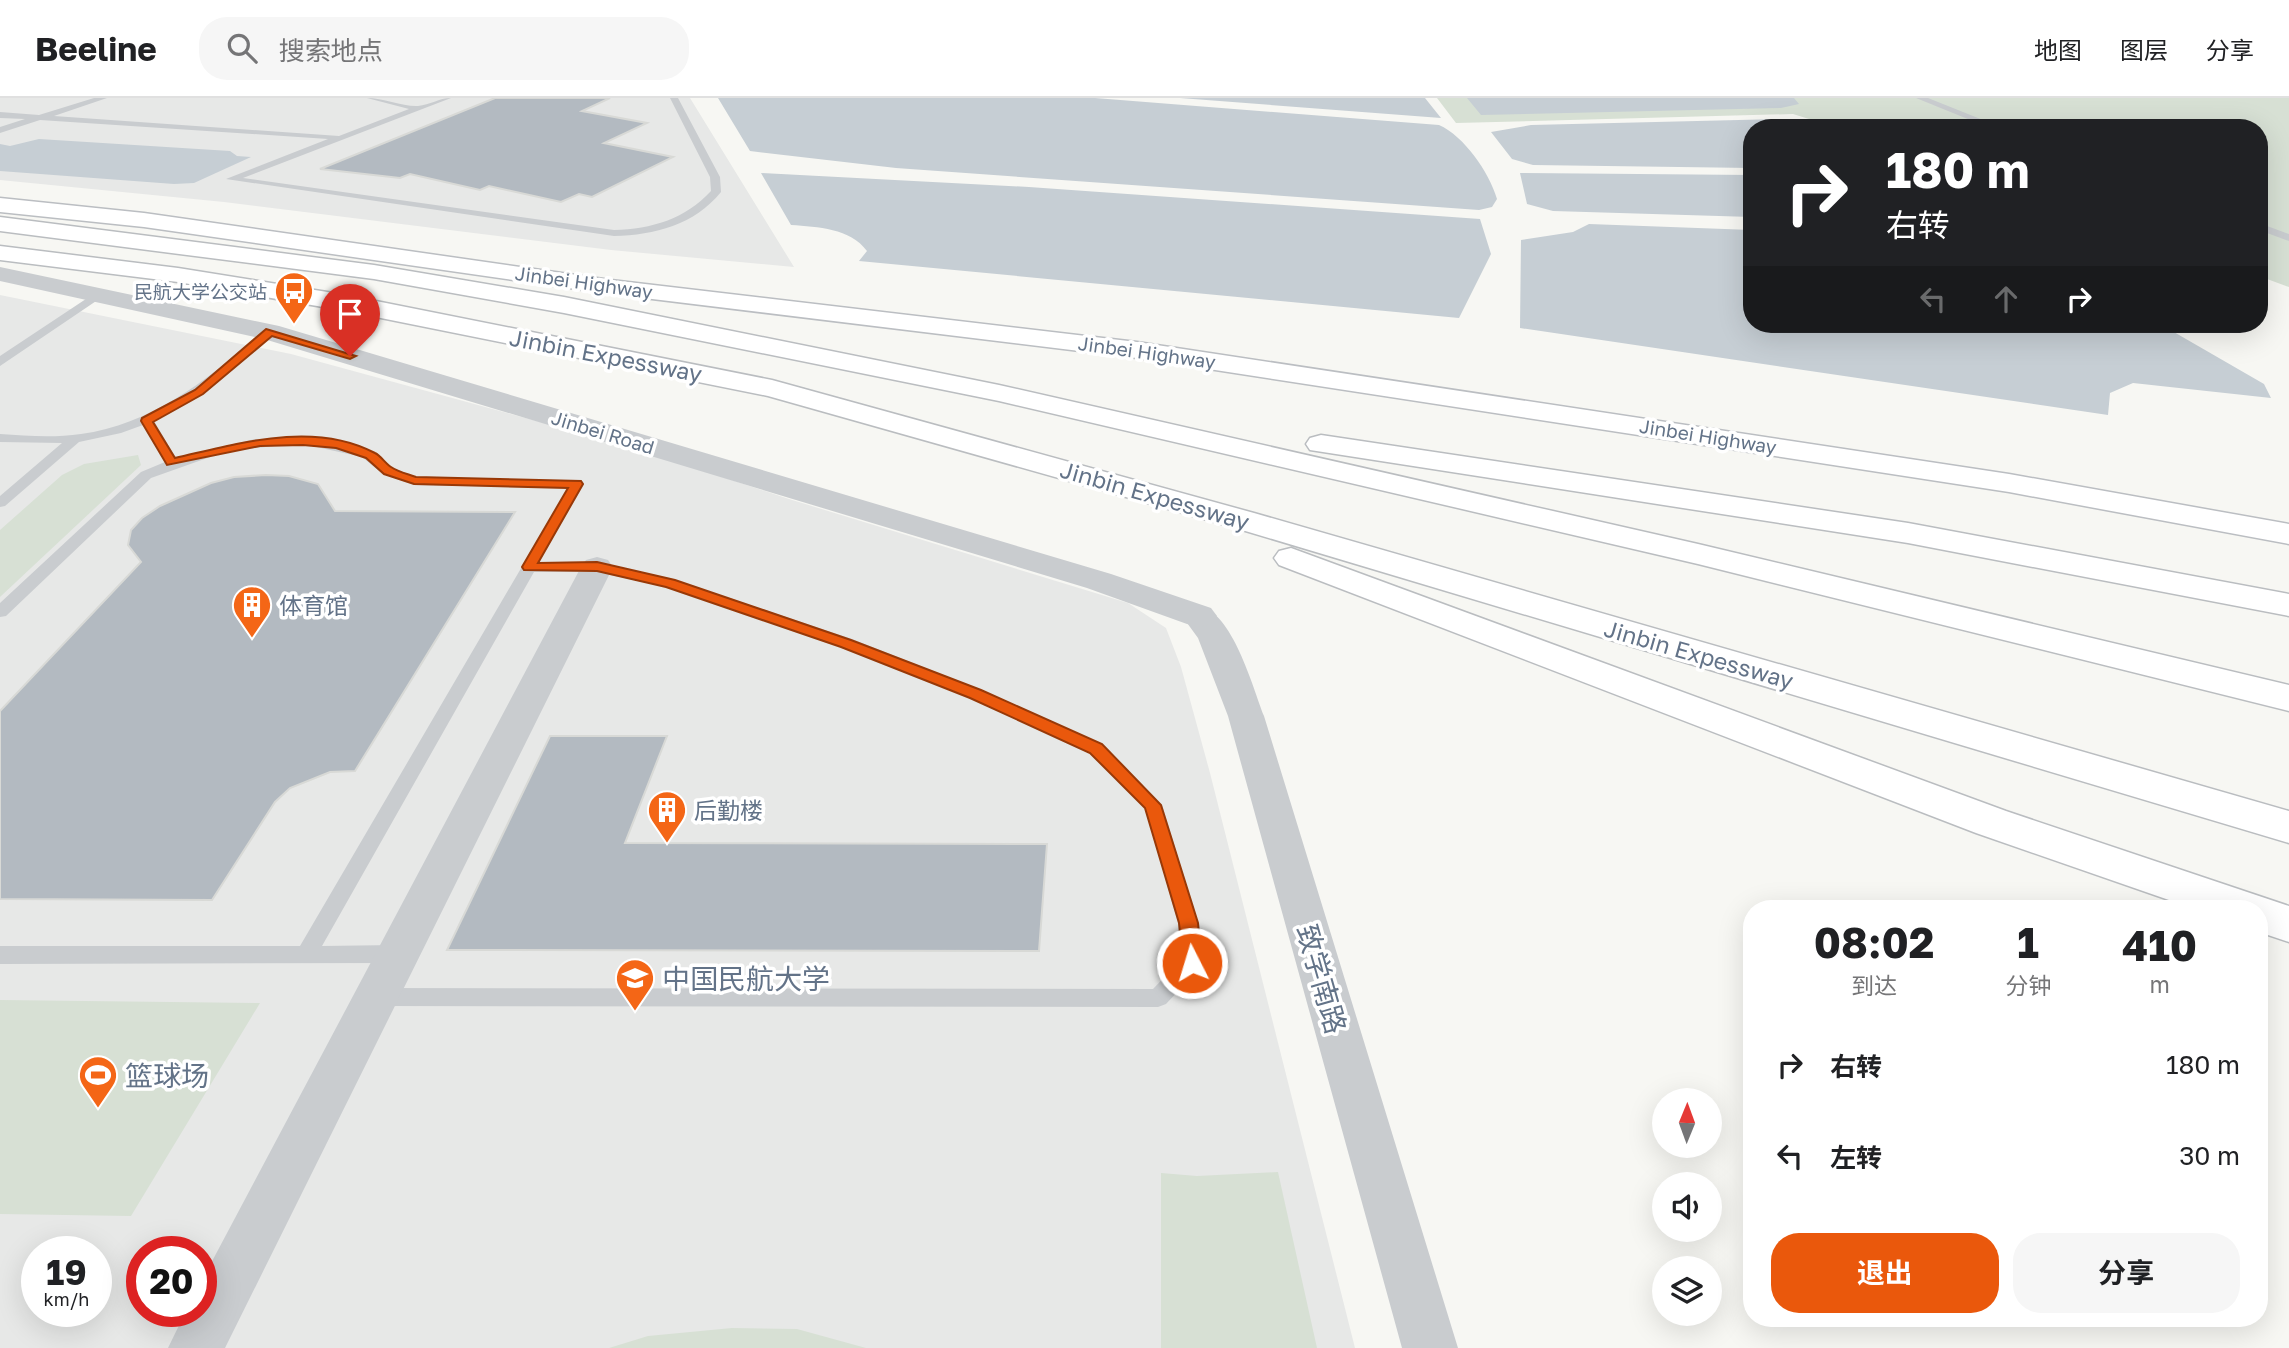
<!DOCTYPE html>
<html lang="zh">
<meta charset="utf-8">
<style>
:root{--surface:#fff;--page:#f6f6f6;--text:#202124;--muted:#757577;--line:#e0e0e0;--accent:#ea580c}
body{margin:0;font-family:"Golos Text","Noto Sans SC",sans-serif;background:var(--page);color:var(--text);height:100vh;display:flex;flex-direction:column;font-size:26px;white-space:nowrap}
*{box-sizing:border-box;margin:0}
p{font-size:23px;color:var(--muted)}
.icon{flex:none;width:38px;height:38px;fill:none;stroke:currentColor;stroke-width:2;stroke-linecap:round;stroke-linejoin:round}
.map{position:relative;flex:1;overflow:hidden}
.panel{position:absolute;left:1743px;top:802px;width:525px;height:427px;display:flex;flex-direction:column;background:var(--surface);border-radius:28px;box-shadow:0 7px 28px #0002}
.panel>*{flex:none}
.guide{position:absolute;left:1743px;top:21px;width:525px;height:214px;border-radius:28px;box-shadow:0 7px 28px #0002;background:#202124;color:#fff;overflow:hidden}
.needle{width:46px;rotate:1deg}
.buttons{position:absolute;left:1652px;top:990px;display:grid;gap:14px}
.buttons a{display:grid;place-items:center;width:70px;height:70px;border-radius:50%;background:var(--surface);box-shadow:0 7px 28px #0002;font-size:35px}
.speed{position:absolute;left:21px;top:1138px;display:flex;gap:14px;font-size:35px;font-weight:700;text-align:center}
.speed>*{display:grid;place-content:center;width:91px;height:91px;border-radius:50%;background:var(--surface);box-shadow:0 7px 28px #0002;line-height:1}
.speed small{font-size:18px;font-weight:400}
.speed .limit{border:10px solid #d22;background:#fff;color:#111}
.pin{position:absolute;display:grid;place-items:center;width:60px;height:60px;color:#fff;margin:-72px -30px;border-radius:50% 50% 50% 0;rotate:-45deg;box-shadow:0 0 7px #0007}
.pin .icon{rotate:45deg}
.me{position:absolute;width:77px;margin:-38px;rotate:355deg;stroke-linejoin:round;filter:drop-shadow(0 0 5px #0008)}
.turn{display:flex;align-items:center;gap:24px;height:147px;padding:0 28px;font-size:32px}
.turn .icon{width:91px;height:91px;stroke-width:2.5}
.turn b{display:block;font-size:49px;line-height:60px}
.lanes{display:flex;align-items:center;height:66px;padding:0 28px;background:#0003;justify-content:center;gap:35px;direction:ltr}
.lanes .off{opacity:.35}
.eta{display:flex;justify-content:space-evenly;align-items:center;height:119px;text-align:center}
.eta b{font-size:42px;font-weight:700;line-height:49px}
.primary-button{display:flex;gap:14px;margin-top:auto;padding:14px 28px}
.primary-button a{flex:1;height:80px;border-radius:28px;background:var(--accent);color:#fff;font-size:28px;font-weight:700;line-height:80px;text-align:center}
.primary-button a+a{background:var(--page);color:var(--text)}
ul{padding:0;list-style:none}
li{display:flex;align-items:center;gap:21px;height:91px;padding:0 28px}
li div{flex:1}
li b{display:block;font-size:26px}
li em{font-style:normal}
header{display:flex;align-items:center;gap:42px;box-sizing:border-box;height:98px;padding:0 35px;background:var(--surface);border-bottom:2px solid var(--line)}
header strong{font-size:33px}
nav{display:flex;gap:38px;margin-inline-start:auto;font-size:24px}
.search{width:490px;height:63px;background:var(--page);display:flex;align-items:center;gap:18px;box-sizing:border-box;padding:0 24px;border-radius:28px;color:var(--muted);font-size:26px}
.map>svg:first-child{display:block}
</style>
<header>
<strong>Beeline</strong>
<div class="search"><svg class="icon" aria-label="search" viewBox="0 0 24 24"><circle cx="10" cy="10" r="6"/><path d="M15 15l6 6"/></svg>搜索地点</div>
<nav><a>地图</a><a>图层</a><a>分享</a></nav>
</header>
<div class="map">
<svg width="2289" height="1250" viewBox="0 0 2289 1250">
<rect width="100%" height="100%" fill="#f7f7f3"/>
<path fill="#e7e8e7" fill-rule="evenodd" d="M0,0h690l104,169 -183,-17 -387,-48 -224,-22z
M0,197l291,59 341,93 157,52 339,104 38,25 15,39 29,106 145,575h-1355zM37,1153h59v60h-59zM142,1153h59v60h-59z"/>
<path fill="#d7e0d4" d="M1437,0h852v189l-30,-11v-148h-421l-45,-14 -337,9z
M138,357l3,10 -141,132v-67l62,-55 22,-11z
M0,902l260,3 -129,213 -131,-2z
M1278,1074l39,176h-156v-175l36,3z
M732,1230l65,1 69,19h-257l39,-12z"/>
<path fill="#c6ced4" d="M718,0h377l344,27c25,11 50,47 58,74l-5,8 -13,3 -583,-42 -146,-17z
M1180,0h245l16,20z
M1467,0h327l5,6 -18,4 -300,7z
M1785,21l30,9h-63v40l-219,-3 -21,-6 -21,-27 40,-7z
M39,41l191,12 7,5 14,1 -57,26 -20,1 -174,-13v-27l10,2z
M761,75l268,14 451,32 11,35 -32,64 -600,-57 8,-10c-17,-23 -49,-24 -76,-26z
M1520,75l232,2v42l-199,-6 -26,-7z
M1589,126l163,6v94h408l104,60 7,14 -138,-15 -23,10 -2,22 -588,-87 1,-88 52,-8z"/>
<path fill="#b3bac1" stroke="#d8d9d6" stroke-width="2" d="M495,0h115l-28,13 65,12 -43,20 69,14 -81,40 -13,-3 -18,8 -72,-16 -9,4 -70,-16 -10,4 -80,-9z
M266,377l23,1 29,8 17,27 180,1 -160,259 -25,1 -40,16 -15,14 -63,98 -212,-1v-188l141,-149 -13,-17 3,-15 11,-12 18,-12 51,-23 23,-6z
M550,638h117l-42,107 422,1 -8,107 -592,-1z"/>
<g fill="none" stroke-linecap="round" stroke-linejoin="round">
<g stroke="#bbbec2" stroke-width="3">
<path id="primary" d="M0,100l144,15 467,67 526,62 872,132 280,50v20l-280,-52 -872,-134 -526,-64 -467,-67 -144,-15z"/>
</g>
<g stroke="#babdc0" stroke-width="3">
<path id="motorway" d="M0,119l374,48 190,32 435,88 699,159 591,141v26l-591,-147 -699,-163 -435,-88 -190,-34 -374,-48z
M0,148l178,22 168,27 426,85 482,133 1035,298v32l-1057,-316 -464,-131 -422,-85 -168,-29 -178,-22z
M1321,337l587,88 381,71v22l-381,-73 -598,-93 -4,-6 4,-6z
M1291,450l715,263 283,95v36l-30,-10v-24h-67l-216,-75 -697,-268 -5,-7 5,-7z"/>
</g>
<path fill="#c9cccf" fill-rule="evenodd" d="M94,0h13l-53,18 285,20 70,-27 -42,-11c16,0 37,9 51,8 12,-1 21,-8 33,-8l-208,80 371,52c38,-1 71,-11 97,-39l-1,-14 -40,-79h8l42,79 1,15c-27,33 -66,43 -107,44l-388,-57 102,-40 -288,-19 -40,13v-6l25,-8 -25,-1v-6l39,3z
M1916,0h12l75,30h-13z
M2259,125l30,11v7l-30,-11z
M98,193l10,2 -108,73v-10z
M266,231l10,3 -63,53 -59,36 22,37 79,-19 57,-1 60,13 21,17 23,9 166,4 2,3 -45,78h58l78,18 177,59 129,51 121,55 60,60 36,118 4,40 -3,6 -33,35 -8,3 -783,-1 -8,-3 -3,-6 3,-6 8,-3 778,1 28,-29 -3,-37 -33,-115 -55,-55 -121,-55 -129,-51 -174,-60 -69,-15h-63l-212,374 75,-1 7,3 3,6 -3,6 -7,3 -397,1v-18h300l268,-458 -154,-3 -31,-11 -21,-17 -50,-11 -28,-1 -57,6 -76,27 -145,138 -6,1v-14l141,-131 24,-10 -22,-37 -22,8 -42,9 -74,64 -5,1v-11l62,-53 -62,-1v-8c27,2 54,4 81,0 73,-10 131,-58 185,-105z"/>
<path fill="#c9cccf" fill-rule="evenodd" d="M597,459l11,3 5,7 -388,781h-57l18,-37h15v-29l380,-715 5,-7z
M1199,507c34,9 53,80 65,111l194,632h-56l-174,-632 -30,-78 -16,-22 5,-8z"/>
<path fill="#c9cccf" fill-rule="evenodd" d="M0,169l279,59 832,248 100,34 6,8 -6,8 -12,3 -12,-3 -100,-36 -823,-249 -264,-58z"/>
<use href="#primary" fill="#fff" fill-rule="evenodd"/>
<use href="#motorway" fill="#fff" fill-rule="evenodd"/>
</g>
<path fill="#ea580c" stroke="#983908" stroke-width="2" d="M266,231l90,27 -6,3 -78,-23 -69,58 -50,28 22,36c62,-14 138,-38 200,-5 6,3 10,10 16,14 7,5 17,7 25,10l165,4 2,3 -45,79 59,-1 78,18 176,60 130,50 121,54 59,61 37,118 4,40 -3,6h-14l-2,-6 -4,-40 -34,-115 -55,-55 -120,-55 -129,-51 -175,-60 -69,-16 -73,-1 -2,-3 46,-79 -154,-4 -30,-10 -18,-16 -30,-10 -33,-3 -43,1 -93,19 -26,-44 1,-3 53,-28z"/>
<defs>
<g id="bus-pin" transform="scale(2.0125)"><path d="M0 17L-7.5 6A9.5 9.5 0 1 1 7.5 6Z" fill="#f46616" stroke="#fff"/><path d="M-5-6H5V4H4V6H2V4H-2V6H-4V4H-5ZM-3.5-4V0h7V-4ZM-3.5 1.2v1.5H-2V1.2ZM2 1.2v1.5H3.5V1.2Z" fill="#fff"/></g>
<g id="building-pin" transform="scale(2.0125)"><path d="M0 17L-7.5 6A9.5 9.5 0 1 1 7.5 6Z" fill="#f46616" stroke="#fff"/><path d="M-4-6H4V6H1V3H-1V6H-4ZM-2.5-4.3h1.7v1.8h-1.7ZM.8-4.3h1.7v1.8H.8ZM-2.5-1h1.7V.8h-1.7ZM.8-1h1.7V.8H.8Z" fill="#fff"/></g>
<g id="university-pin" transform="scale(2.0125)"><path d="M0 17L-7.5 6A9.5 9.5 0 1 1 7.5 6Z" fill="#f46616" stroke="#fff"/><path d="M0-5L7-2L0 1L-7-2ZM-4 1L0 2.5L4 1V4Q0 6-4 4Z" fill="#fff"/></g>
<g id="stadium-pin" transform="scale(2.0125)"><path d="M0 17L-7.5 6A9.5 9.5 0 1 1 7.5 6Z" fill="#f46616" stroke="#fff"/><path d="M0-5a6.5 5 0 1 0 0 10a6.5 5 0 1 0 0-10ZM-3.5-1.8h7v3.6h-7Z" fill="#fff"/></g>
</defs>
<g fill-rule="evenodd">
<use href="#bus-pin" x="294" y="193"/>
<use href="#building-pin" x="252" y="507"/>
<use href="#building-pin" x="667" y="712"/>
<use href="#university-pin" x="635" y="880"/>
<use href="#stadium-pin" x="98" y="977"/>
</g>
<g text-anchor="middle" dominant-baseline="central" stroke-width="7" stroke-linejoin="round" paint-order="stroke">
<g font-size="19" fill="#637388" stroke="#fff">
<text transform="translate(584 184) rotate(8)">Jinbei Highway</text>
<text transform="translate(1147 254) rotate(8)">Jinbei Highway</text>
<text transform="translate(603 334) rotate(17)">Jinbei Road</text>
<text transform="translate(1708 338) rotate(9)">Jinbei Highway</text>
</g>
<g font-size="19" fill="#637388" stroke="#fff" text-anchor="end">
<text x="267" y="193">民航大学公交站</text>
</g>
<g font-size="23" fill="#637388" stroke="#fff">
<text transform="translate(606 257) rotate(11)">Jinbin Expessway</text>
<text transform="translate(1155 397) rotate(16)">Jinbin Expessway</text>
<text transform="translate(1699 556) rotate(16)">Jinbin Expessway</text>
</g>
<g font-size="23" fill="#637388" stroke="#fff" text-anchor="start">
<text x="279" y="507">体育馆</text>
<text x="694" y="712">后勤楼</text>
</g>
<g font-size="28" fill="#637388" stroke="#fff" text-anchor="start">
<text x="662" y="880">中国民航大学</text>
<text x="125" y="977">篮球场</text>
</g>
<g font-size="28" fill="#637388" stroke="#fff">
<text transform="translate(1322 881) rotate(74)">致学南路</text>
</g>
</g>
</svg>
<div class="buttons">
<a><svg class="needle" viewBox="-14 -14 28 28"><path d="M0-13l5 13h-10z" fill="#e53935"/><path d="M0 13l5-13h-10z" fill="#757577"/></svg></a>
<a><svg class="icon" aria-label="sound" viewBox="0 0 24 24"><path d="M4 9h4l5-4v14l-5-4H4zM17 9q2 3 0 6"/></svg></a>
<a><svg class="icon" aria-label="layers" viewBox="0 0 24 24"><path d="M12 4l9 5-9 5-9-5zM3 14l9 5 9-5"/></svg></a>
</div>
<div class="speed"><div>19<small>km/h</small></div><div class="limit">20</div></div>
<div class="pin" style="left:350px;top:258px;background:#d93025"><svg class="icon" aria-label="arrive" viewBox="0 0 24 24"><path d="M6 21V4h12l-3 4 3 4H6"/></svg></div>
<svg class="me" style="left:1192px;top:865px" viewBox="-20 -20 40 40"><circle r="17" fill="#ea580c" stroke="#fff" stroke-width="3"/><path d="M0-11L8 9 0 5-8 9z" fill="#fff"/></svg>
<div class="guide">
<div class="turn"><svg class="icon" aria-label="right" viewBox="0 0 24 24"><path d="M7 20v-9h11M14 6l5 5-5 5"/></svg><div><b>180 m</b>右转</div></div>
<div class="lanes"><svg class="icon off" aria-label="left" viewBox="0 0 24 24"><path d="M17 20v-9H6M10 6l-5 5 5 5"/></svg><svg class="icon off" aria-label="ahead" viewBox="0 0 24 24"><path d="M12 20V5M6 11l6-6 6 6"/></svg><svg class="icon" aria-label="right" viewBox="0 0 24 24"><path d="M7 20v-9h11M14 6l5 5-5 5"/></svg></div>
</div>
<section class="panel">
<div class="eta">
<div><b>08:02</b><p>到达</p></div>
<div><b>1</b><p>分钟</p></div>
<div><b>410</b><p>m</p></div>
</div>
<ul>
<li><svg class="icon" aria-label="right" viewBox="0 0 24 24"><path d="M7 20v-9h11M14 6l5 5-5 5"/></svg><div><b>右转</b></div><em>180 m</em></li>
<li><svg class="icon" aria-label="left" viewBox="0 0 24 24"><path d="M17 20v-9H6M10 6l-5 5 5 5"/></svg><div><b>左转</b></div><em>30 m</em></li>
</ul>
<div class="primary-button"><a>退出</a><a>分享</a></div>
</section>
</div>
